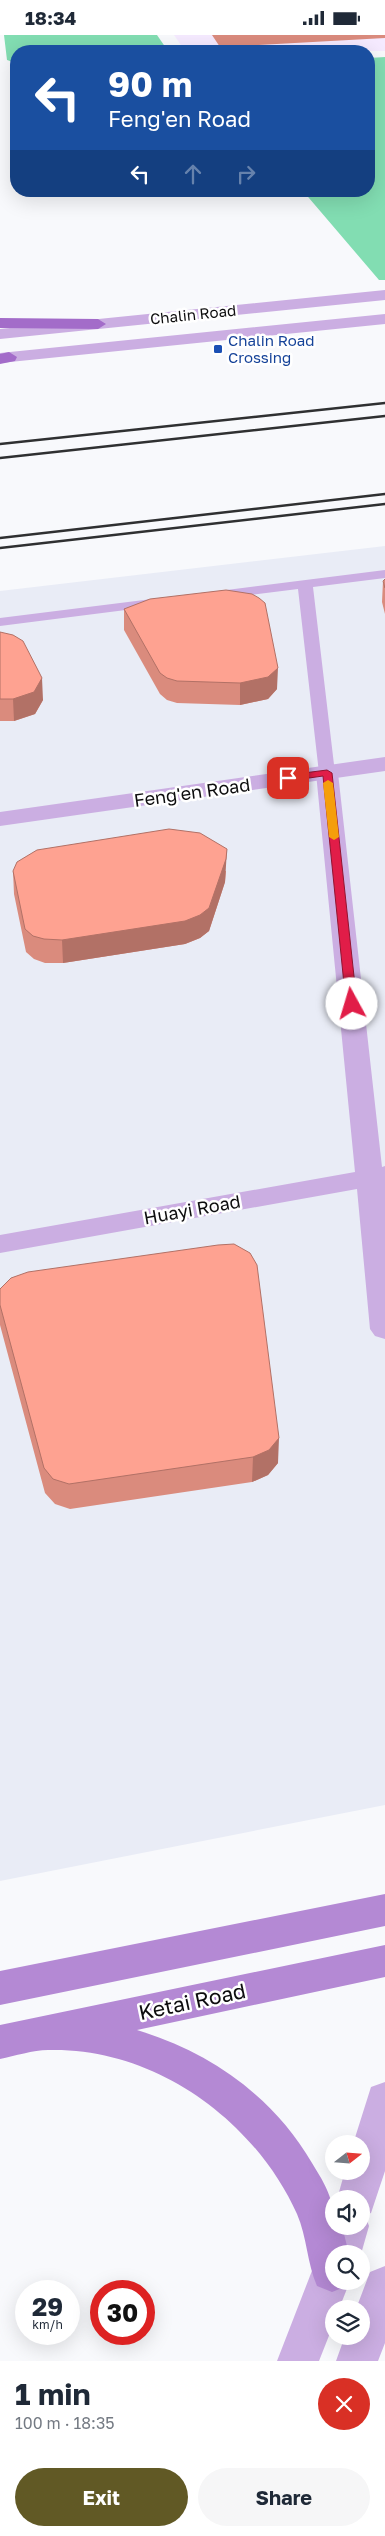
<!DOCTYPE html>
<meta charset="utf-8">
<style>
:root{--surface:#fff;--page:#f6f6f7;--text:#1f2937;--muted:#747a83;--accent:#615925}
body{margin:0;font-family:"Golos Text",sans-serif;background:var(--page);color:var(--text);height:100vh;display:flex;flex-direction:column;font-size:19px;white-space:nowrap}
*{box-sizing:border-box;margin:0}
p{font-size:16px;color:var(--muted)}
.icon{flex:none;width:28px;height:28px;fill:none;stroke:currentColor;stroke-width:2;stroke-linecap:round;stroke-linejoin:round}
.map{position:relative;height:2326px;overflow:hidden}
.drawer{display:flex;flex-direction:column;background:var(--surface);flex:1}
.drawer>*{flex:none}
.top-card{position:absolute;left:10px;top:10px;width:365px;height:152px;border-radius:20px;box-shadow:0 5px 20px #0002;background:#1a4fa0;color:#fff;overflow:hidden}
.needle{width:32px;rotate:73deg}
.fabs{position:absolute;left:325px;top:2100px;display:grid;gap:10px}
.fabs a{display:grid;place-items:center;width:45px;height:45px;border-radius:50%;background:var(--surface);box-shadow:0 5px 20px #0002;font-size:25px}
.speed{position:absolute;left:15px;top:2245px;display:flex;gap:10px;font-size:25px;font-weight:700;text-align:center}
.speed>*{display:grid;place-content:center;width:65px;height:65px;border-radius:50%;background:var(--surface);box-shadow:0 5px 20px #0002;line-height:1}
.speed small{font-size:12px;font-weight:400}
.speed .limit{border:8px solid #d22;background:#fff;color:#111}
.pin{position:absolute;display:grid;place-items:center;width:42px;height:42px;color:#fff;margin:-21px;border-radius:10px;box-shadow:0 2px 8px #0006}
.me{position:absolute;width:55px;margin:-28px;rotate:354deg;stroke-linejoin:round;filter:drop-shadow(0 0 4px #0008)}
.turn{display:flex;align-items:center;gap:18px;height:105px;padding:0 15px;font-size:22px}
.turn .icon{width:65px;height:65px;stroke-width:2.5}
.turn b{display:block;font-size:35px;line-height:42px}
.lanes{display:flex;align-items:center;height:48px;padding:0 15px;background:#0003;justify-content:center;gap:25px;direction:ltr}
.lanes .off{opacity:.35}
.round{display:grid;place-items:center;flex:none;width:52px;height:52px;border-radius:26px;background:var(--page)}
.overview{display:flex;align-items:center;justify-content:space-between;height:85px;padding:0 15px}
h1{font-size:30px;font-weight:700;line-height:38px}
.primary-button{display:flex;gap:10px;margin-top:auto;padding:10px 15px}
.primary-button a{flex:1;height:58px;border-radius:30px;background:var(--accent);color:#fff;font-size:20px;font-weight:700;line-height:58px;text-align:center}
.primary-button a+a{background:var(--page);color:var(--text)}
.status{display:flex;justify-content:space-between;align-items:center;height:35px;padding:0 25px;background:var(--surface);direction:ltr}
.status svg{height:14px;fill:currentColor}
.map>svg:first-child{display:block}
</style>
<div class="status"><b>18:34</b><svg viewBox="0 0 49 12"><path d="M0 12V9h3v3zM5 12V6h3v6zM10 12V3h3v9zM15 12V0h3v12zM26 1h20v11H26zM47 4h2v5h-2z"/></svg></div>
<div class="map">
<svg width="385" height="2326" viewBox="0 0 385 2326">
<rect width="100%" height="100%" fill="#f8f9fc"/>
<path fill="#e9ecf6" d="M385,511v1259l-385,76v-1290z"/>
<path fill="#f5eaff" d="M174,0h211v16h-200z"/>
<path fill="#82ddb2" d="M4,0h153l11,16h-152v12l-9,-3z
M385,22v223h-6l-76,-89h66v-133z"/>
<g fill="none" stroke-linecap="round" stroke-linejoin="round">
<path fill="#cbaee2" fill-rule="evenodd" d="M385,535v8l-72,9 22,186 -8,5 -6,-2 -2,-3 -21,-184 -87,11 -7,-4 7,-4z
M160,563l7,4 -2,3 -165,21v-8z"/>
<path fill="#cbaee2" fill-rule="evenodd" d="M327,731l8,2 3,5 44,394 3,-1v173l-10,-3 -5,-7 -13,-140 -357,64v-18l355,-63 -39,-399 3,-5z"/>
<path fill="#cbaee2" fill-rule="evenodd" d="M385,255v10l-385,39v-10z
M385,279v10l-385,39v-10z
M385,722v14l-385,55v-14z
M385,2047v89l-14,42 -6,2 4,11 -8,28h-27v27h16l-11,28h-5v14l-15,38h-42l57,-147v12h27v-27h-24l8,-28h16v-27h-8l18,-57z
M385,2231v77l-7,18h-42l9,-25h16v-27h-5l14,-37z"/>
<path fill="#b489d4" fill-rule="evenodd" d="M385,1859v32l-385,79v-34z
M385,1910v32l-248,53c73,22 137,67 175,133 14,23 22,35 22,63h8l7,28h-15v27h15l-2,5 -15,6 -15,-6c-10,-23 -10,-49 -20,-72 -43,-95 -143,-167 -249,-164 -15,0 -33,6 -48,9v-34z"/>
<path fill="#a36cc9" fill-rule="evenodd" d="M0,283l98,1 8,5 -8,5 -98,-1z
M9,317l8,5 -2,4 -15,3v-10z"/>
<path stroke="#2f3031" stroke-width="2.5" d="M0,409l385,-41
M0,423l385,-42
M0,503l385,-44
M0,513l385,-44"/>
</g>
<path fill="#da8b7d" d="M212,0h173v3l-165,9z
M383,546l2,7v26l-3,-12z
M124,574l153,80 -9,10 -28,6 -63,-2 -10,-3 -7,-6 -36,-64z
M0,597l43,68 -8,14 -21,7h-14z
M13,836h213l-1,11 -16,49 -9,7 -15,6 -122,19h-18l-11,-4 -8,-7 -12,-58z
M0,1254l278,174 -10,12 -16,7 -182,27 -15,-5 -10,-11 -45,-168z"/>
<path fill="#b27166" d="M278,633l-1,21 -9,10 -28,6v-22z
M42,643l1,22 -8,14 -21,7 -1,-22z
M227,814l-2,33 -16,49 -9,7 -15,6 -122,19 -1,-23z
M279,1403l-1,25 -10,12 -16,7 1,-25z"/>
<path fill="#fea291" stroke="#b27166" d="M385,544v9l-2,-7z
M226,555l26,4 7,4 6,5 13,65 -10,9 -28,6 -63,-2 -10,-3 -7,-5 -36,-64 26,-10z
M0,597l13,3 10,6 19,37 -8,14 -21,7h-13z
M169,794l31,4 27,16 -1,10 -17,49 -9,7 -15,6 -123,19 -18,-1 -11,-3 -8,-7 -12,-58 4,-9 20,-12z
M234,1209l16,9 7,12 22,173 -10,12 -16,7 -184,27 -16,-5 -9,-11 -44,-163v-16l11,-11 17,-6 190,-27z"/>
<path fill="#e11d48" stroke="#92132f" d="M327,735l5,3 25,231 -5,3 -6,-3 -23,-228 -35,5 -4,-3 4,-3z"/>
<path fill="#f59e0b" d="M328,745l5,3 6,54 -5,3 -5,-3 -6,-54z"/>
<rect fill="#1a4fb4" stroke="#fff" stroke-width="2" x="213" y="309" width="10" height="10" rx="2.5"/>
<g text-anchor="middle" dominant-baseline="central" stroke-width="5" stroke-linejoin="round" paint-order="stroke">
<g font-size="15" fill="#0d0d0e" stroke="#fff">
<text transform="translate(193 279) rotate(-6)">Chalin Road</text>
</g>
<g font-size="15" fill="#164399" stroke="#fff" text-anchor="start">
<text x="228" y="305">Chalin Road<tspan x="228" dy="17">Crossing</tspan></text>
</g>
<g font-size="18" fill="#0d0d0e" stroke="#fff">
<text transform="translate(192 757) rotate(-8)">Feng'en Road</text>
<text transform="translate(192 1174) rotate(-10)">Huayi Road</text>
</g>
<g font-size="21" fill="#0d0d0e" stroke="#fff">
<text transform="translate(192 1966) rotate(-12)">Ketai Road</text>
</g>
</g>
</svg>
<div class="fabs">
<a><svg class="needle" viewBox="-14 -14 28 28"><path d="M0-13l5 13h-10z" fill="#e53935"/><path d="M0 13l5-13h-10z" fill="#747a83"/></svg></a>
<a><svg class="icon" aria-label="sound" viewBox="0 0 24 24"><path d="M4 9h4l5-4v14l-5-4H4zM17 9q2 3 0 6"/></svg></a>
<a><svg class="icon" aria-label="search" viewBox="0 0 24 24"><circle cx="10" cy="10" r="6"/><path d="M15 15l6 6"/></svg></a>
<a><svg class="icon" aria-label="layers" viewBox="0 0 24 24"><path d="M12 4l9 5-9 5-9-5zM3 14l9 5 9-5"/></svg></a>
</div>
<div class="speed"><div>29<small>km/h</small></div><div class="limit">30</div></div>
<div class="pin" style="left:288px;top:743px;background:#d93025"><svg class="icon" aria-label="arrive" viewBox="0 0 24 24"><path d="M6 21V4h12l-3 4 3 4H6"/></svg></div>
<svg class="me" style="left:352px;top:969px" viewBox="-20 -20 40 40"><circle r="19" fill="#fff"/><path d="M0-13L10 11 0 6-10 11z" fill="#e11d48"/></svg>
<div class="top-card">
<div class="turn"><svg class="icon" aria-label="left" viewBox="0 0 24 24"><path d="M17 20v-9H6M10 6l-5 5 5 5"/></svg><div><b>90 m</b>Feng'en Road</div></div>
<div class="lanes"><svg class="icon" aria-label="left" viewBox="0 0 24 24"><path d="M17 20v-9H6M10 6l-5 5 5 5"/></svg><svg class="icon off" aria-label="ahead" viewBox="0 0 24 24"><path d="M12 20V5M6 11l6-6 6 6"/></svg><svg class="icon off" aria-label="right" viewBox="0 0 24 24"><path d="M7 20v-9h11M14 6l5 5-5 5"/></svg></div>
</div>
</div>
<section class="drawer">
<div class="overview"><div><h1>1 min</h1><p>100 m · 18:35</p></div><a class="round" style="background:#d93025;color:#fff"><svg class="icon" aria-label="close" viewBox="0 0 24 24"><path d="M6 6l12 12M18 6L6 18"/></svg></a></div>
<div class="primary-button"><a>Exit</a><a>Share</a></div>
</section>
